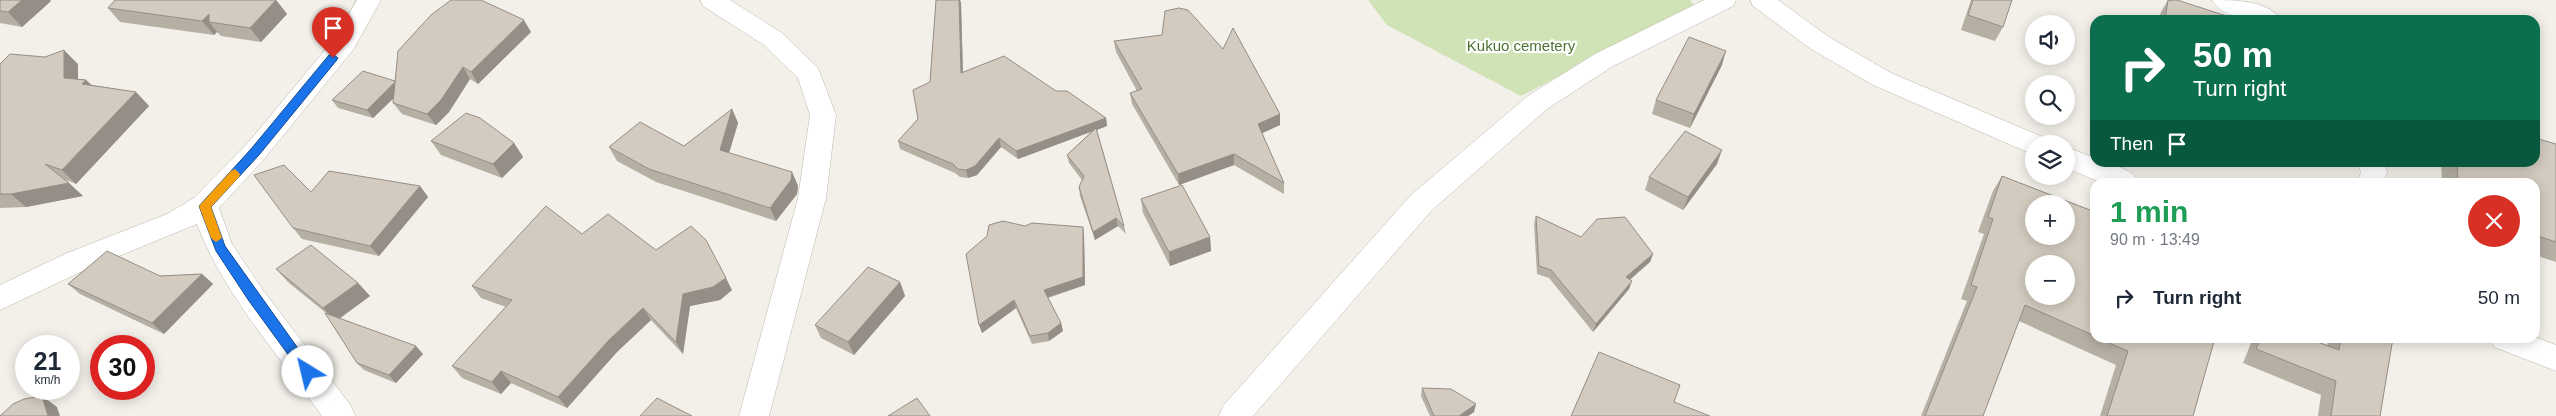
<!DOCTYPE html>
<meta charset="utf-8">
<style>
:root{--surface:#fff;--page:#f6f6f7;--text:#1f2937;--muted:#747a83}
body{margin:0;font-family:Arial,sans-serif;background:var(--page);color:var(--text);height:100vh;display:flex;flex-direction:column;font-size:19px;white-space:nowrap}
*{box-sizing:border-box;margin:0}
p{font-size:16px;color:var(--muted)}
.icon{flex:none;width:28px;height:28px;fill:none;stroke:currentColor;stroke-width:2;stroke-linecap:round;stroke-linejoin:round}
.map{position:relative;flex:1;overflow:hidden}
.drawer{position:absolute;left:2090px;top:178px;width:450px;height:165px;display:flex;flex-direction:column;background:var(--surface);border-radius:15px;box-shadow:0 2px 12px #0003}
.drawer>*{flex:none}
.hud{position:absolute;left:2090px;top:15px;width:450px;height:152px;border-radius:15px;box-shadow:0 2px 12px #0003;background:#0b6e4f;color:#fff;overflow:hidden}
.tools{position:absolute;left:2025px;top:15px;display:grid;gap:10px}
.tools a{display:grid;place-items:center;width:50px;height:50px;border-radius:50%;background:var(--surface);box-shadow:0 2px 12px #0003;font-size:25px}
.speed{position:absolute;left:15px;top:335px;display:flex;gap:10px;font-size:25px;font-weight:700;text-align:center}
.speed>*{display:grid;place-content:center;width:65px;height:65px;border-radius:50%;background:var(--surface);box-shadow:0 2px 12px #0003;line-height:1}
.speed small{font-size:12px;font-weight:400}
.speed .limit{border:8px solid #d22;background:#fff;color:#111}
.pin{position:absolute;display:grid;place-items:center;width:42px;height:42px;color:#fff;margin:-51px -21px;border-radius:50% 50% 50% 0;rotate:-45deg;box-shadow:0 0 5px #0007}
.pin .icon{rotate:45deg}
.me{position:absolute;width:55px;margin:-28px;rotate:324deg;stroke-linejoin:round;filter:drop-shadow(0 0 4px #0008)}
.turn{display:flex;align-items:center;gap:18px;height:105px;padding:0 20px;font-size:22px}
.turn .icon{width:65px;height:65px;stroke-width:2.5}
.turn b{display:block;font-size:35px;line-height:42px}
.then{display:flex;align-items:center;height:48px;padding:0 20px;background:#0003;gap:10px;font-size:19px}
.round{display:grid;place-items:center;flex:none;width:52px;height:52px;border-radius:26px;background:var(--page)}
.overview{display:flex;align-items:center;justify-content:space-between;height:85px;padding:0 20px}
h1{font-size:30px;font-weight:700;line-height:38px;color:#1e9e55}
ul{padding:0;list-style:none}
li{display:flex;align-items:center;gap:15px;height:70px;padding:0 20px}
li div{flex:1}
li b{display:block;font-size:19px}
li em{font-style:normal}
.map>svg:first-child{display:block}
</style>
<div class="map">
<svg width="2556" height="416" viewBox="0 0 2556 416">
<rect width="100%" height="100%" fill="#f3efe9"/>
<path fill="#d0e3b6" d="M1368,0h322l4,6 -173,90 -134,-71z"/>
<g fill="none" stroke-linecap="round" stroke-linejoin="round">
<g stroke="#bdb7ac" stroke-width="1">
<path id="minor" d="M357,0h24l-28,50 -89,109 -45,49 13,36 31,46 88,116 4,10h-33c-43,-60 -99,-123 -125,-192l-110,45 -87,41v-25l67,-32 100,-39 27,-16 52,-53 89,-107z
M700,0h30l52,33 36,35 18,47 -10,83 -57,218h-30l59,-218 12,-83 -12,-37 -34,-33 -61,-39z
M1704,0h32l-3,6 -120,60 -66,43 -116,102 -178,205h-34l4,-10 188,-211 118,-100 66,-41z
M1750,0h28l51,37 62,36 152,64 4,7h-13v10l-9,-3 -152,-66 -62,-36 -58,-43z
M2212,0c21,0 57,0 69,20 -21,0 -57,1 -69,-20z
M2066,147l29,11v4c15,0 37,7 45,20h-40l-34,-14z
M2358,162h27l2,11 -4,9h-26l4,-9z
M2535,337l21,8v26l-62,-24 -5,-9z"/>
</g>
<use href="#minor" fill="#fff" fill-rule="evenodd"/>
</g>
<path fill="#b5afa4" d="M0,0l51,1 -29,26 -22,-4z
M276,0l11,14 -26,28 -40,-6 -4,-4 -3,3 -94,-13 -12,-14z
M936,0h24l1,3 2,69 93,19 50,27 1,8 -10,4 27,96 2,8 -8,-8 -23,14 -15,-44 -1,-9 3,-7 -13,-17 -2,-8 25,-24 -74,28 -17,-12 -24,28 -9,3 -8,-1 -5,-4 -55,-24 -2,-8 20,-22 12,-37z
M1971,0h41l-9,27 -8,14 -34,-11z
M2168,0l2,1 1,-1h6l59,20h-77l2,-8z
M531,32l-53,52 -8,-5 -21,33 -13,13 -34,-11 -9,-11 1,-5 -21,20 -35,-10 -6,-8 63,-19z
M1114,41l166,73v11l-18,8 22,50v11l-50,-29 -55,20 -47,-81 -2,-11 7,-2 -21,-39z
M0,64h78v15l8,1 6,5 44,7 13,14 -73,78 -12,-5 19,17 -57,11 -26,1z
M1722,65l-32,63 -38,-14 4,-14z
M732,109l6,14 -9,30 63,19 6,14 -1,8 -21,27 -120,-39 -39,-21 -8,-14 75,-1z
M431,141l83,2 9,14 -21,21 -61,-23z
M2556,144v118l-21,-7v-73h-93l-1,-20h94z
M1717,164l-34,46 -38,-20 4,-13z
M2002,176l93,36v126h120l-22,78h-93l16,-51 -97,-44 -36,95h-62l46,-115 -6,-2 23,-65 -6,-2 15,-41z
M420,186l8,11 -49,59 -77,-17 -9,-11z
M1141,199l69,38 1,14 -41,15 -27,-53z
M1536,216l45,21 72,17 -3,8 -20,18 -1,9 -36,43 -44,-54 -12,-4 -3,-50z
M1025,226l58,1 1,8 1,50 -37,13 13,25 2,8 -14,10 -17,3 -16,-36 -34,25z
M582,234l74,16 76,40 -12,10 -30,6 -7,48 -32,-34 -34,32 -50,56 -56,-25 -10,11 -39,-16 -10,-12 54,-59 -25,-9 -9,-12z
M276,269l82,14 12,13 -30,22 83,36 -27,29 -32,-13 -7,-7 -31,-50 -37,-30z
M202,274l11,10 -49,50 -84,-40 -12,-10 92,-8z
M900,282l5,14 -51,59 -33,-17 -6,-13z
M2253,338h54l20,8 2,-8h64l-13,78h-62l3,-21 -78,-32z
M1422,388l52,24 -6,4h-38l-9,-20z"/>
<path fill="#948e86" d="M22,0h28l1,1 -29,26 -14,-15z
M276,0l11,14 -26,28 -11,-14z
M959,0h1l1,3 2,78 -2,-8z
M209,14v8l8,10 -3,3 -12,-14z
M524,20l7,12 -53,52 -7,-12z
M64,50l14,14v28l-14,-14z
M1726,51l-4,14 -32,63 4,-14z
M463,67l7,12 -21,33 -13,13 -9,-11z
M86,80l14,14 -18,-10z
M397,81l6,8 -30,29 -6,-8z
M136,92l13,14 -73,78 -14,-14z
M732,109l6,14 -12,40 -6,-13z
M1280,114v11l-22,10v-11z
M1106,118l1,8 -89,33 -2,-8z
M999,138l2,9 -24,28 -9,3 -2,-8z
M514,143l9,14 -21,21 -9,-14z
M1722,150l-5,14 -34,46 5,-13z
M1234,154v11l-55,20 -1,-11z
M792,172l6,14 -1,8 -21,27 -6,-13z
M69,183l14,13 -57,11 -15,-13z
M420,186l8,11 -49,59 -9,-10z
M1116,218l2,8 -23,14 -2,-8z
M1083,227l1,8 1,50 -39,13 -2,-8z
M1210,237l1,14 -41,15 -1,-14z
M1653,254l-3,8 -27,23 3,-8z
M202,274l11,10 -49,50 -12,-11z
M726,278l6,12 -12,10 -30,6 -7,48 -7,-12 7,-48z
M1632,281l-3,8 -36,43 3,-8z
M900,282l5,14 -51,59 -6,-13z
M358,283l12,13 -34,25 -13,-13z
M1014,300l2,8 -34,25 -3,-8z
M643,308l8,12 -34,32 -50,56 -9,-11 51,-57z
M1061,323l2,8 -14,10 -1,-8z
M416,346l7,8 -27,29 -7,-8z
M501,371l10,12 -10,11 -9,-12z
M42,396l15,11 3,9h-12z
M1476,404l-2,8 -6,4h-9z"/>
<path fill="#d3cbbf" stroke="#948e86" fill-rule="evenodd" d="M0,0h22l-14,12 -8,-1z
M115,0h161l-26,28 -41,-6v-8l-7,7 -94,-13z
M451,0h30l43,20 -53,52 -8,-5 -22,33 -14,14 -34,-11 5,-52 33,-36z
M936,0h23l2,73 43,-17 52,35h11l39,27 -90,33 -17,-13 -24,28 -9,4 -8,-1 -5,-5 -55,-23 20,-22 -5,-29 17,-8z
M1973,0h39l-9,27 -35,-12z
M2168,0l3,1 1,-1h5l59,19v1h-71z
M1179,8l9,2 35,39 10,-21 47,86 -22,10 26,59 -50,-29 -56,20 -48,-81 12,-4 -28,-48 48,-6 3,-24z
M1689,37l37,14 -32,63 -38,-14z
M64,50v28l22,2 -4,4 54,8 -74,78 -17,-6 24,19 -58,11h-11v-130l10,-10 35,3z
M363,71l32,10v1l-28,28 -35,-10z
M732,109l-12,41 72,22 -1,8 -21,28 -121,-39 -40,-22 31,-25 44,24z
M466,113l14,5 34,25 -21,21 -62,-23z
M1096,128l28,98 -8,-8 -23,14 -14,-45 5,-11 -17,-21z
M1685,131l37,19 -34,47 -39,-20z
M2535,138l21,6v98l-21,-7v-53h-77l-1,-20h78z
M284,165l27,27 18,-21 91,15 -50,60 -77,-18 -39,-53z
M2002,176l93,36v124l-70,-31 -42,111h-58l52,-129 -6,-2 22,-66 -5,-2zM2034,204h32v32h-32zM2034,264h32v32h-32z
M1182,185l28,52 -41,15 -28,-53z
M546,206l36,28 26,-20 48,36 35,-24 15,14 20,38 -13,9 -30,7 -7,48 -33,-34 -34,32 -51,57 -57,-26 -9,11 -40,-16 60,-66 -40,-14z
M1536,216l45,21 16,-18 28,-2 28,37 -27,23 6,4 -36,43 -45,-54 -12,-4z
M1003,221l22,5 7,-3 51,4v50l-39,13 17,33 -13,10 -18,3 -16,-36 -35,25 -13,-71 21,-18 2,-11z
M311,245l47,38 -35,25 -47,-39z
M107,251l53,25 42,-2 -50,49 -84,-39z
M868,267l32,15 -52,60 -33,-17z
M325,313l91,33 -27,29 -32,-12z
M2097,338h118l-22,78h-86l21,-65z
M2261,338h46l32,12 2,-12h52l-13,78h-49l5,-35 -80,-32z
M1599,352l81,33 -6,17 36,14h-139z
M1422,388l29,1 25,15 -17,12h-25z
M42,396l6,20h-48l13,-12 11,-5z
M657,398l35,18h-52z
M917,398l13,18h-42z"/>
<path fill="#1a73e8" stroke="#114b97" d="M333,54l5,4 -2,3 -77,94 -48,52 14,39 87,122 2,4 -2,3h-9l-54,-74 -33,-50 -17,-45 52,-57 78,-94z"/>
<path fill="#f59e0b" d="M235,169l5,5 -1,3 -28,30 11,31 -6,4 -5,-4 -12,-32 32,-35z"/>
<g text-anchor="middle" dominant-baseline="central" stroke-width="4.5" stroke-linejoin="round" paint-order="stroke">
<g font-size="15" fill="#4b7231" stroke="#fff">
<text x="1521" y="45">Kukuo cemetery</text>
</g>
</g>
</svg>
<div class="tools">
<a><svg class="icon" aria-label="sound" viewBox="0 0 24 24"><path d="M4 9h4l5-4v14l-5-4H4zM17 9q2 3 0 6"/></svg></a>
<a><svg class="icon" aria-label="search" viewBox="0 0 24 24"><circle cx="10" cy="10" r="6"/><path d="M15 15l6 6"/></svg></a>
<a><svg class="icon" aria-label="layers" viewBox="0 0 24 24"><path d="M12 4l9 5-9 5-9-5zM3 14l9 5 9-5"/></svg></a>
<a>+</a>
<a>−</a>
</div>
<div class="speed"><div>21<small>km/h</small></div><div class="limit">30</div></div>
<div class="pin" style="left:333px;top:58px;background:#d93025"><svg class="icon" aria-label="arrive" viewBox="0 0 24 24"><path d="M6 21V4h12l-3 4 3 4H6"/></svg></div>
<svg class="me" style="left:308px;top:372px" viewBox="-20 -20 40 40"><circle r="19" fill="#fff"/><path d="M0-13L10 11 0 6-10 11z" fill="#1a73e8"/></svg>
<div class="hud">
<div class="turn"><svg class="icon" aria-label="right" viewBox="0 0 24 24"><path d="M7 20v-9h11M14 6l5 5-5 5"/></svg><div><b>50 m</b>Turn right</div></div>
<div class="then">Then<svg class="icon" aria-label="arrive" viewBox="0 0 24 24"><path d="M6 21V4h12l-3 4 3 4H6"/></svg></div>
</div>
<section class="drawer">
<div class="overview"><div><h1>1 min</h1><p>90 m · 13:49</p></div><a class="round" style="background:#d93025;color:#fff"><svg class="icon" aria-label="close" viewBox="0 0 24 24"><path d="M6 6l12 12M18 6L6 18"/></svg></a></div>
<ul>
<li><svg class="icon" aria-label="right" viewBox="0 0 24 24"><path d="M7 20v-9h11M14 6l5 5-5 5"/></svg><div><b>Turn right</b></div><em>50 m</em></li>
</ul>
</section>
</div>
